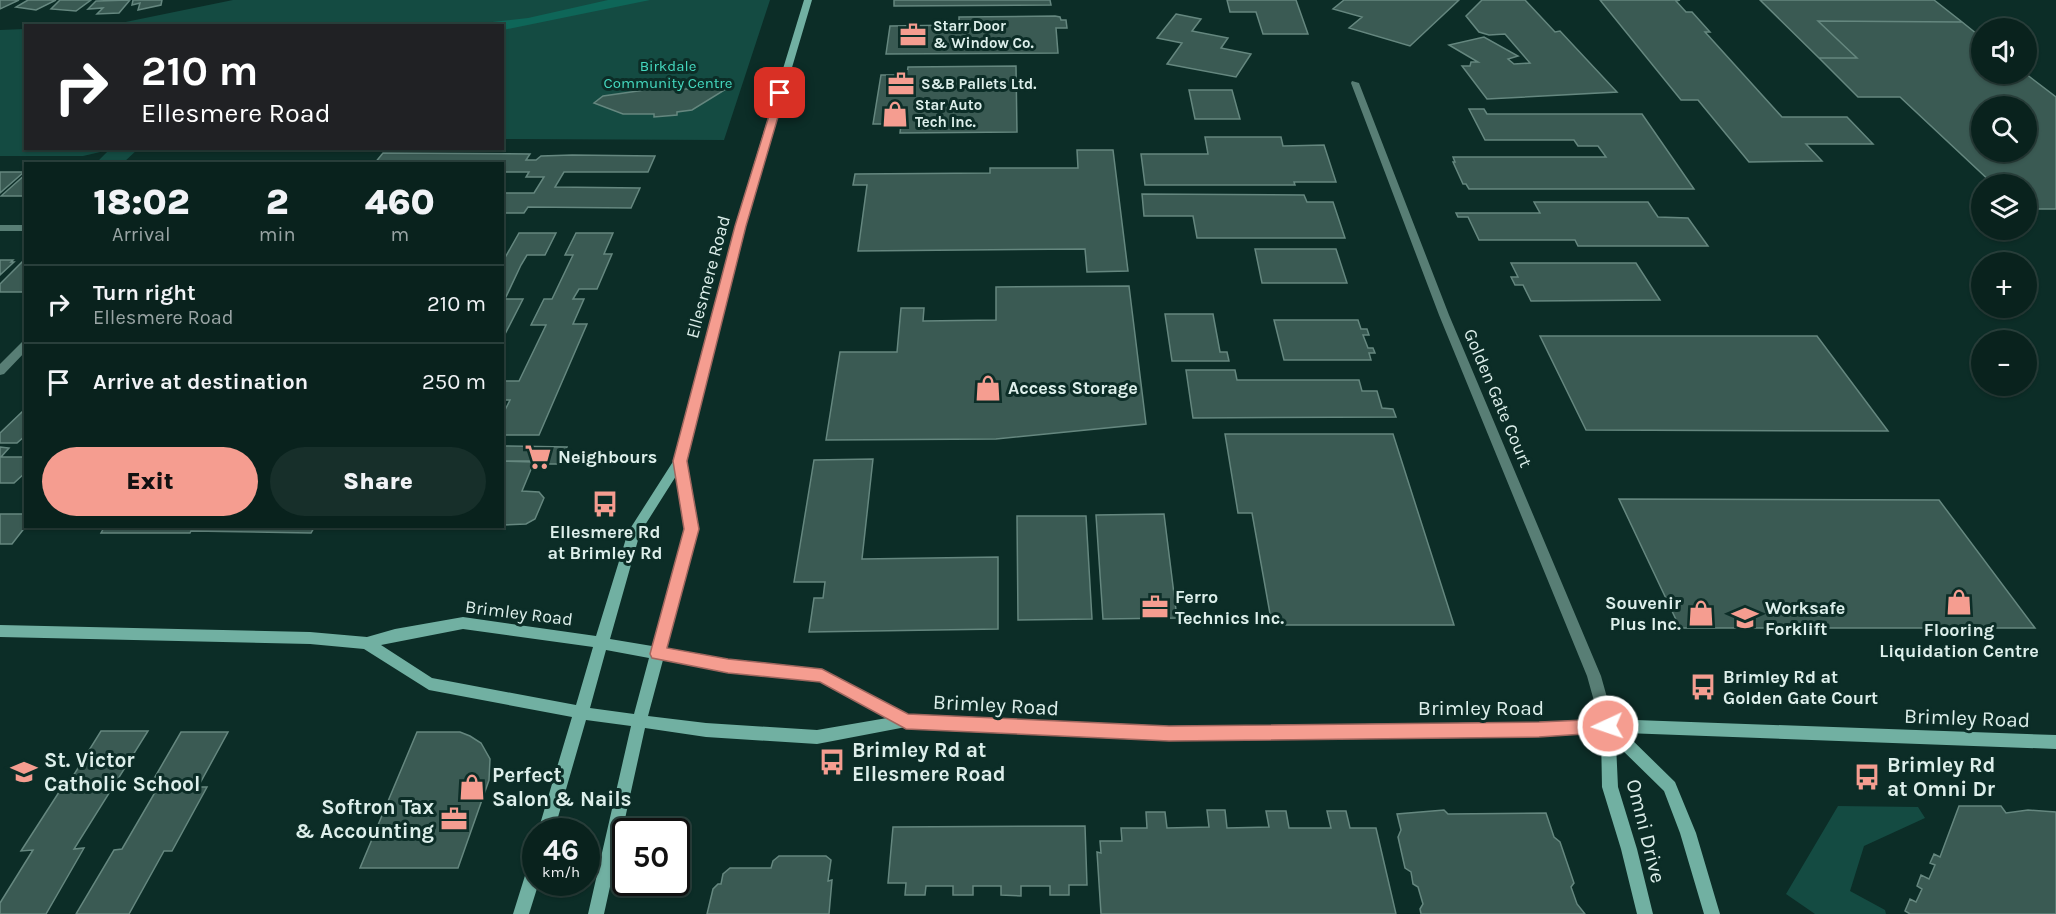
<!DOCTYPE html>
<meta charset="utf-8">
<style>
:root{--surface:#09221d;--page:#172f2a;--text:#f1f3f6;--muted:#99a4a4;--line:#293f3b;--accent:#f59d90}
body{margin:0;font-family:Karla,sans-serif;background:var(--page);color:var(--text);height:100vh;display:flex;flex-direction:column;font-size:22px;white-space:nowrap}
*{box-sizing:border-box;margin:0}
p{font-size:20px;color:var(--muted)}
.icon{flex:none;width:33px;height:33px;fill:none;stroke:currentColor;stroke-width:2;stroke-linecap:round;stroke-linejoin:round}
.map{position:relative;flex:1;overflow:hidden}
.side{position:absolute;left:24px;top:162px;width:480px;height:366px;display:flex;flex-direction:column;background:var(--surface);border-radius:0px;box-shadow:0 2px 4px #0004,0 0 0 2px var(--line)}
.side>*{flex:none}
.top-card{position:absolute;left:24px;top:24px;width:480px;height:126px;border-radius:0px;box-shadow:0 2px 4px #0004,0 0 0 2px var(--line);background:#202124;color:#fff;overflow:hidden}
.fabs{position:absolute;left:1971px;top:18px;display:grid;gap:12px}
.fabs a{display:grid;place-items:center;width:66px;height:66px;border-radius:50%;background:var(--surface);box-shadow:0 2px 4px #0004,0 0 0 2px var(--line);font-size:30px}
.speed{position:absolute;left:522px;top:818px;display:flex;gap:12px;font-size:30px;font-weight:700;text-align:center}
.speed>*{display:grid;place-content:center;width:78px;height:78px;border-radius:50%;background:var(--surface);box-shadow:0 2px 4px #0004,0 0 0 2px var(--line);line-height:1}
.speed small{font-size:15px;font-weight:400}
.speed .limit{border:3px solid #111;border-radius:9px;background:#fff;color:#111}
.pin{position:absolute;display:grid;place-items:center;width:51px;height:51px;color:#fff;margin:-26px;border-radius:12px;box-shadow:0 3px 9px #0006}
.me{position:absolute;width:66px;margin:-33px;rotate:267deg;stroke-linejoin:round;filter:drop-shadow(0 0 4px #0008)}
.turn{display:flex;align-items:center;gap:21px;height:126px;padding:0 18px;font-size:27px}
.turn .icon{width:78px;height:78px;stroke-width:2.5}
.turn b{display:block;font-size:42px;line-height:51px}
.eta{display:flex;justify-content:space-evenly;align-items:center;height:102px;text-align:center}
.eta b{font-size:36px;font-weight:800;line-height:42px}
.action{display:flex;gap:12px;margin-top:auto;padding:12px 18px}
.action a{flex:1;height:69px;border-radius:36px;background:var(--accent);color:#111;font-size:24px;font-weight:800;line-height:69px;text-align:center}
.action a+a{background:var(--page);color:var(--text)}
ul{padding:0;list-style:none}
li{display:flex;align-items:center;gap:18px;height:78px;padding:0 18px;border-top:2px solid var(--line)}
li div{flex:1}
li b{display:block;font-size:22px}
li em{font-style:normal}
.map>svg:first-child{display:block}
</style>
<div class="map">
<svg width="2056" height="914" viewBox="0 0 2056 914">
<rect width="100%" height="100%" fill="#0c2d27"/>
<path fill="#144b42" d="M233,0h537l-46,140 -221,-1 -1,-113h-396z
M25,29l1,119 112,1 -15,14h-27l13,-13 -26,6h-83v-126z
M1838,806l80,1 7,11 -61,28 -14,45 35,19 1,4h-71l-29,-20z"/>
<path fill="#0e6658" d="M608,0h42l-137,28 -10,2 -1,-4 -36,-1 62,-7z"/>
<path fill="#3a5a53" stroke="#65877f" stroke-width="1.5" fill-rule="evenodd" d="M0,0h19l-19,9z
M28,0h28l-20,10 -20,-3z
M60,0h31l-15,11 -25,-2z
M130,0l-11,13 -22,1 6,-6 -15,1 8,-8z
M133,0h29l-1,5 -23,5 2,-7 -8,2z
M894,0h156l1,5 -157,1z
M1227,0h69l12,34h-45l-7,-22h-26z
M1344,0h115l-49,46 -61,-18 13,-11 -29,-8z
M1482,0h43l30,32 5,-1 57,61 -130,7 -25,-33h8l1,-4h7l-29,-17 35,-8 34,19 -10,3 6,5 16,-1 -25,-29 -16,1 -10,-3 -13,-16z
M1600,0h80l-4,1 10,11h6l18,20h-5l77,85h65l26,27h-67l16,17 -73,1 -51,-62h-17z
M1760,0h174l28,22 -144,-1 39,37h-38z
M1176,14l25,5 -9,12 36,7 -7,10 30,6 -15,23 -69,-13 15,-21 -25,-5z
M1055,16l5,1 1,3h5l1,8h-11l2,25 -172,1 4,-28 69,-1v-8z
M1818,21l144,1 20,16v36h44l30,23v112h-30v-25h-33l-93,-87h-42l-39,-39h38zM1982,106h44v46h-44z
M1016,66l1,66 -117,1 1,-9h-28l8,-49h26l1,-8z
M715,81l16,5 -39,24 -15,2v3l-23,2v-3h-31l-29,-11 9,-7 49,-7h42z
M1189,90h43l8,29h-45z
M1469,109h15l3,5h155l52,75h-225l-3,-5h-3l-10,-22h2l-2,-5h153l-8,-11h-20l-4,-6h-89z
M1205,137h76l2,9 41,-1 12,37h-42l1,3h-150l-4,-31h67z
M1077,150h36l15,121 -41,1 -2,-23 -227,2 9,-66h-14l2,-11 135,-1v-5h88z
M383,153l147,1 -4,6h10l5,-4 31,-1 83,1 -7,16h-84l-9,15 85,1 -9,20 -103,-1 -4,6h-22v-20h32l10,-16h-18l3,-5h-27v-8h-128z
M0,172h24l-24,21z
M26,174v22h-25z
M1142,194l162,1 3,7h26l12,36h-148l-4,-22h-49z
M1534,202h114l10,15 30,1 20,28h-130l-3,-6h-96l-11,-23h-10l-2,-4h84z
M519,233h37l-11,22h-18l-6,10 -16,34h18l-21,41v-77z
M576,233h37l-9,21h8l-15,35h-18l-6,10h11l-11,25h14l-48,111h-37v-19l8,-16h-8v-19h17l27,-56h-15l13,-26h8l21,-44h-8z
M1255,249h81l11,34h-85z
M0,260h13l-2,2h3l-14,13z
M23,261h3v27l-4,4h-22v-8z
M1511,263h125l24,37 -129,1 -8,-16h-8l-4,-8h7z
M1129,286l17,138 -150,15 -170,1 14,-88h57l4,-44h23l-1,13 73,-1v-33z
M1165,314h48l7,38h7l2,9h-57z
M1274,320h84l3,9h6l2,6h-6l5,13h5l2,5h-6l2,7h-87z
M1540,336h277l71,95 -302,-1z
M1186,370h49l2,10h122l3,11h15l5,17 11,1 3,8 -203,1z
M23,411h3v24l-9,8h-17v-10z
M1225,434h168l61,191h-182l-20,-112h-14z
M502,446l65,1 -7,17h-26l-2,-3h-30z
M0,447l9,1 -8,9h25v15l-12,11h-14z
M873,459l-11,100 136,-2v72l-189,3 5,-34h9l2,-16h-31l20,-122z
M502,461l32,1 -12,29 17,1 5,6 -9,21 -9,5 -24,1z
M1619,499l320,1 96,128h-355z
M0,514h26v12l-14,18h-12z
M1164,514l13,104 -74,1 -7,-104z
M1017,516h69l6,103 -74,1z
M105,526h210l-4,7 -120,-2 -1,2h-89z
M101,731h47l-74,118 10,-1 -38,66h-46v-11l33,-53 -12,1 40,-62h4z
M181,732h47l-30,55h9l-35,64h-8l-35,63h-53l38,-64 8,-1 35,-60h-9z
M417,732h43l10,4 11,7 9,16 -1,21 -31,88h-98z
M1959,806h42l5,7 22,-3 28,2v102h-146l-5,-3 5,-12 6,3 6,-13 -5,-3 4,-11 8,4 6,-14 -5,-2 4,-9 6,3z
M1207,810h18l2,18 42,-1 -3,-16h20l3,17h42l-4,-17h19l4,17h26l20,86h-295l-4,-62 4,1 -1,-12h22l-1,-13h26l-1,-16h19l2,16 42,-1z
M1444,810l4,4 98,-1 8,24 6,5 14,41 -3,4 6,17 8,10h-164l-1,-5 3,-5 -5,-17 -5,-3 -2,-12 -6,-4 -7,-31 3,-7 -4,-16z
M1085,826l2,59h-18v10h-19v-9h-29v10l-20,-1v-9h-28v9h-20v-9h-27l-1,9h-20l1,-12h-18l5,-56z
M779,856h47l5,4 -3,21 4,-1 -3,34h-122l6,-25 5,-5h3l2,-10 7,-6h41l2,-7z"/>
<g fill="none" stroke-linecap="round" stroke-linejoin="round">
<path fill="#587e75" fill-rule="evenodd" d="M1352,81l7,2 90,232 152,361 14,50 -2,5 -5,2 -5,-2 -2,-5 -14,-50 -148,-361 -88,-232z
M0,225h26v6h-26z
M26,341v10l-22,23 -4,1v-11l22,-22z"/>
<path fill="#71b0a2" fill-rule="evenodd" d="M804,0h8l-67,226 -59,235 11,68 -31,120 62,11 94,10 86,45 261,11 370,-4 69,-3 448,16v14l-431,-16 50,49 21,51 24,81h-16l-24,-81 -16,-42 -48,-47 2,43 19,62 16,65h-16l-16,-65 -19,-62 -1,-54 -62,3 -370,4 -263,-13 -89,17 -111,-7 -61,-9 -41,186h-16l43,-188 -45,-6 -32,111h-16l34,-114 -143,-27 -65,-41 -54,-5 -310,-7v-12l310,7 57,5 28,-8 68,-12 133,19 32,-104 46,-72 61,-234zM676,476l9,53 -33,117 -42,-7 30,-106zM463,629l130,18 -17,58 -144,-27 -51,-33zM606,650l43,8 -15,56 -44,-6zM663,660l65,12 92,10 67,36 -70,12 -111,-7 -58,-7z
M536,858v24h3l-10,32h-16l15,-48 2,-6z"/>
</g>
<path fill="#f59d90" stroke="#9f665e" stroke-width="1.5" d="M780,90l5,3 -39,133 -59,235 12,68 -32,119 61,11 94,10 86,45 261,12 370,-4 69,-3 6,2 3,5 -3,6 -75,5 -370,4 -263,-12 -86,-47 -92,-9 -76,-15 -2,-4 34,-125 -11,-68 62,-235 41,-133z"/>
<defs>
<g id="office-bare" transform="scale(2.07)"><path d="M-6-3h4V-5.5h4V-3h4V5H-6ZM-1-4.5V-3h2v-1.5ZM-6 0V1H6V0Z" fill="#f59d90" stroke="#0c2d27" stroke-width="2.5" paint-order="stroke"/></g>
<g id="shop-bare" transform="scale(2.07)"><path d="M-5-2.5h2.3a2.7 3.5 0 0 1 5.4 0H5L5.5 6h-11ZM-1.5-2.5h3a1.5 2.3 0 0 0-3 0Z" fill="#f59d90" stroke="#0c2d27" stroke-width="2.5" paint-order="stroke"/></g>
<g id="supermarket-bare" transform="scale(2.07)"><path d="M-6-5.5h2.5l.6 2H6L4.5 2H-2.5L-4.4-4H-6ZM-1.5 3.2a1.3 1.3 0 1 0 .1 0ZM3 3.2a1.3 1.3 0 1 0 .1 0Z" fill="#f59d90" stroke="#0c2d27" stroke-width="2.5" paint-order="stroke"/></g>
<g id="bus-bare" transform="scale(2.07)"><path d="M-5-6H5V4H4V6H2V4H-2V6H-4V4H-5ZM-3.5-4V0h7V-4ZM-3.5 1.2v1.5H-2V1.2ZM2 1.2v1.5H3.5V1.2Z" fill="#f59d90" stroke="#0c2d27" stroke-width="2.5" paint-order="stroke"/></g>
<g id="university-bare" transform="scale(2.07)"><path d="M0-5L7-2L0 1L-7-2ZM-4 1L0 2.5L4 1V4Q0 6-4 4Z" fill="#f59d90" stroke="#0c2d27" stroke-width="2.5" paint-order="stroke"/></g>
<g id="school-bare" transform="scale(2.07)"><path d="M0-5L7-2L0 1L-7-2ZM-4 1L0 2.5L4 1V4Q0 6-4 4Z" fill="#f59d90" stroke="#0c2d27" stroke-width="2.5" paint-order="stroke"/></g>
</defs>
<g fill-rule="evenodd">
<use href="#office-bare" x="913" y="35"/>
<use href="#office-bare" x="901" y="84"/>
<use href="#shop-bare" x="895" y="114"/>
<use href="#shop-bare" x="988" y="388"/>
<use href="#supermarket-bare" x="538" y="457"/>
<use href="#bus-bare" x="605" y="504"/>
<use href="#shop-bare" x="1959" y="602"/>
<use href="#office-bare" x="1155" y="607"/>
<use href="#shop-bare" x="1701" y="613"/>
<use href="#university-bare" x="1745" y="618"/>
<use href="#bus-bare" x="1703" y="687"/>
<use href="#bus-bare" x="832" y="762"/>
<use href="#school-bare" x="24" y="772"/>
<use href="#bus-bare" x="1867" y="777"/>
<use href="#shop-bare" x="472" y="787"/>
<use href="#office-bare" x="454" y="819"/>
</g>
<g text-anchor="middle" dominant-baseline="central" stroke-width="6" stroke-linejoin="round" paint-order="stroke">
<g font-size="15" font-weight="bold" fill="#ddefeb" stroke="#0c2d27" text-anchor="start">
<text x="933" y="26">Starr Door<tspan x="933" dy="17">&amp; Window Co.</tspan></text>
<text x="921" y="84">S&amp;B Pallets Ltd.</text>
<text x="915" y="105">Star Auto<tspan x="915" dy="17">Tech Inc.</tspan></text>
</g>
<g font-size="15" fill="#45dac0" stroke="#0c2d27">
<text x="668" y="66">Birkdale<tspan x="668" dy="17">Community Centre</tspan></text>
</g>
<g font-size="18" fill="#ddefeb" stroke="#0c2d27">
<text transform="translate(708 277) rotate(-75)">Ellesmere Road</text>
<text transform="translate(1498 398) rotate(67)">Golden Gate Court</text>
<text transform="translate(519 613) rotate(7)">Brimley Road</text>
</g>
<g font-size="18" font-weight="bold" fill="#ddefeb" stroke="#0c2d27" text-anchor="start">
<text x="1008" y="388">Access Storage</text>
<text x="558" y="457">Neighbours</text>
<text x="605" y="532" text-anchor="middle">Ellesmere Rd<tspan x="605" dy="21">at Brimley Rd</tspan></text>
<text x="1175" y="597">Ferro<tspan x="1175" dy="21">Technics Inc.</tspan></text>
<text x="1681" y="603" text-anchor="end">Souvenir<tspan x="1681" dy="21">Plus Inc.</tspan></text>
<text x="1765" y="608">Worksafe<tspan x="1765" dy="21">Forklift</tspan></text>
<text x="1959" y="630" text-anchor="middle">Flooring<tspan x="1959" dy="21">Liquidation Centre</tspan></text>
<text x="1723" y="677">Brimley Rd at<tspan x="1723" dy="21">Golden Gate Court</tspan></text>
</g>
<g font-size="21" fill="#ddefeb" stroke="#0c2d27">
<text transform="translate(996 705) rotate(3)">Brimley Road</text>
<text x="1481" y="708">Brimley Road</text>
<text transform="translate(1967 718) rotate(2)">Brimley Road</text>
<text transform="translate(1646 831) rotate(76)">Omni Drive</text>
</g>
<g font-size="21" font-weight="bold" fill="#ddefeb" stroke="#0c2d27" text-anchor="start">
<text x="852" y="750">Brimley Rd at<tspan x="852" dy="24">Ellesmere Road</tspan></text>
<text x="44" y="760">St. Victor<tspan x="44" dy="24">Catholic School</tspan></text>
<text x="1887" y="765">Brimley Rd<tspan x="1887" dy="24">at Omni Dr</tspan></text>
<text x="492" y="775">Perfect<tspan x="492" dy="24">Salon &amp; Nails</tspan></text>
<text x="434" y="807" text-anchor="end">Softron Tax<tspan x="434" dy="24">&amp; Accounting</tspan></text>
</g>
</g>
</svg>
<div class="fabs">
<a><svg class="icon" aria-label="sound" viewBox="0 0 24 24"><path d="M4 9h4l5-4v14l-5-4H4zM17 9q2 3 0 6"/></svg></a>
<a><svg class="icon" aria-label="search" viewBox="0 0 24 24"><circle cx="10" cy="10" r="6"/><path d="M15 15l6 6"/></svg></a>
<a><svg class="icon" aria-label="layers" viewBox="0 0 24 24"><path d="M12 4l9 5-9 5-9-5zM3 14l9 5 9-5"/></svg></a>
<a>+</a>
<a>−</a>
</div>
<div class="speed"><div>46<small>km/h</small></div><div class="limit">50</div></div>
<div class="pin" style="left:780px;top:93px;background:#d93025"><svg class="icon" aria-label="arrive" viewBox="0 0 24 24"><path d="M6 21V4h12l-3 4 3 4H6"/></svg></div>
<svg class="me" style="left:1608px;top:726px" viewBox="-20 -20 40 40"><circle r="17" fill="#f59d90" stroke="#fff" stroke-width="3"/><path d="M0-11L8 9 0 5-8 9z" fill="#fff"/></svg>
<div class="top-card">
<div class="turn"><svg class="icon" aria-label="right" viewBox="0 0 24 24"><path d="M7 20v-9h11M14 6l5 5-5 5"/></svg><div><b>210 m</b>Ellesmere Road</div></div>
</div>
<section class="side">
<div class="eta">
<div><b>18:02</b><p>Arrival</p></div>
<div><b>2</b><p>min</p></div>
<div><b>460</b><p>m</p></div>
</div>
<ul>
<li><svg class="icon" aria-label="right" viewBox="0 0 24 24"><path d="M7 20v-9h11M14 6l5 5-5 5"/></svg><div><b>Turn right</b><p>Ellesmere Road</p></div><em>210 m</em></li>
<li><svg class="icon" aria-label="arrive" viewBox="0 0 24 24"><path d="M6 21V4h12l-3 4 3 4H6"/></svg><div><b>Arrive at destination</b></div><em>250 m</em></li>
</ul>
<div class="action"><a>Exit</a><a>Share</a></div>
</section>
</div>
